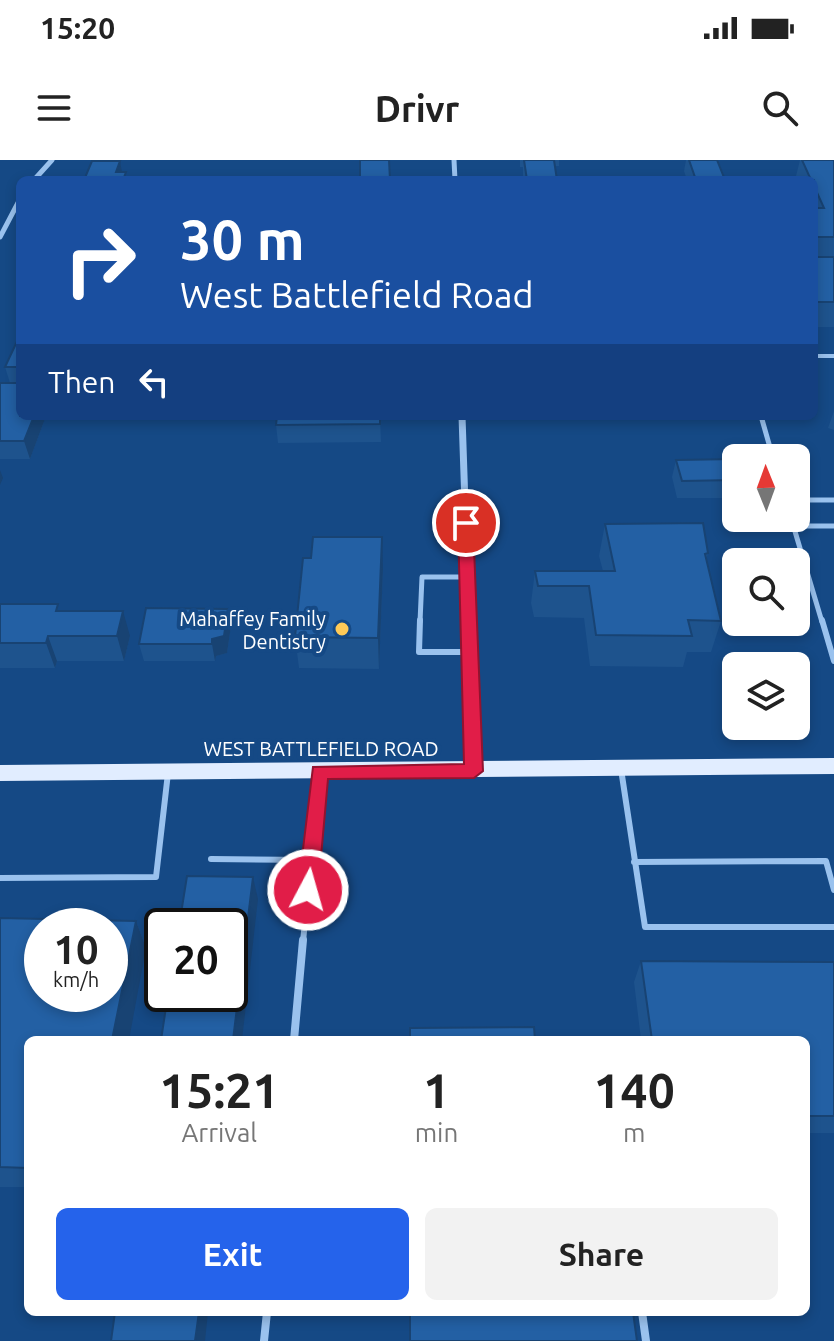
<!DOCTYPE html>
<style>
:root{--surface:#fff;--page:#f2f2f2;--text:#222;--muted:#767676;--accent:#2563eb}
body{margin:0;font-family:Ubuntu,sans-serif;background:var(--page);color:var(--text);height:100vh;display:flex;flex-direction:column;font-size:30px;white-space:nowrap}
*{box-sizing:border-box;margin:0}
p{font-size:26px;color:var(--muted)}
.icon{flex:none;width:44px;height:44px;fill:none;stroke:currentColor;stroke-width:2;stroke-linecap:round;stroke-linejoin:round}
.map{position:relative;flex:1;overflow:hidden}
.sheet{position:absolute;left:24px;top:876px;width:786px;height:280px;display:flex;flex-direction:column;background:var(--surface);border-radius:12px;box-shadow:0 4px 12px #0003}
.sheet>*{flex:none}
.guide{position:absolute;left:16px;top:16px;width:802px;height:244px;border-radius:12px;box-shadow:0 4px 12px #0003;background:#1a4fa0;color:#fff;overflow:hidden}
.needle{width:52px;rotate:359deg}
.controls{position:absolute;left:722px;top:284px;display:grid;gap:16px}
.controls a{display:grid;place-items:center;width:88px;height:88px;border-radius:12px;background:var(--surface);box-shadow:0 4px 12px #0003;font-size:40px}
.speed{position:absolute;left:24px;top:748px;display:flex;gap:16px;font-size:40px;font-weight:700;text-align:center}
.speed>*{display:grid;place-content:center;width:104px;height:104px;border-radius:50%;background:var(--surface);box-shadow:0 4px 12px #0003;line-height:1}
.speed small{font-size:20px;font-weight:400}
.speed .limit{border:4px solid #111;border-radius:12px;background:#fff;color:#111}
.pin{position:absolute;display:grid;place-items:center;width:68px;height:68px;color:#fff;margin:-34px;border:4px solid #fff;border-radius:50%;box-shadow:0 2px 8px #0007}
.me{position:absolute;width:88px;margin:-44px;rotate:6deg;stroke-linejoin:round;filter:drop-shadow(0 0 6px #0008)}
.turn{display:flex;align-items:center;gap:28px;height:168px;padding:0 32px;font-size:36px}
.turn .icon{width:104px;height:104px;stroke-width:2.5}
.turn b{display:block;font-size:56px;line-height:68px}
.then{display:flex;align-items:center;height:76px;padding:0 32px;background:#0003;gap:16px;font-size:30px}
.eta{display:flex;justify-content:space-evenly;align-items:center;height:136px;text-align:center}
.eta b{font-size:48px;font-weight:600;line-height:56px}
.button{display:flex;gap:16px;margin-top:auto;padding:16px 32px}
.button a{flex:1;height:92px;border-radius:12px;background:var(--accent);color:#fff;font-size:32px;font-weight:600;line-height:92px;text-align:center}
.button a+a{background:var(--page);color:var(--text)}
.status{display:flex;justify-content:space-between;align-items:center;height:56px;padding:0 40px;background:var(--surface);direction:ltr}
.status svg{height:22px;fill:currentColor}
header{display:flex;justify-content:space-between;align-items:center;height:104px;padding:0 32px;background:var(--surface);font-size:36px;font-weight:600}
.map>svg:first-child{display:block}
</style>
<div class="status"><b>15:20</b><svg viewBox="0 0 49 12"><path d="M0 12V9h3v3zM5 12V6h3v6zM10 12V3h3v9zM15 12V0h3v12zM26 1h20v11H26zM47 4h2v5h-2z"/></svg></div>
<header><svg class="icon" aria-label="menu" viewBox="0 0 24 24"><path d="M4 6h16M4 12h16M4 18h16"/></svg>Drivr<svg class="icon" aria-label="search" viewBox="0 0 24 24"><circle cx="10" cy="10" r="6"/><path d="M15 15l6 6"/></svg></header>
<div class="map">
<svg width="834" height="1181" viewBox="0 0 834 1181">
<rect width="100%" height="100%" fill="#154985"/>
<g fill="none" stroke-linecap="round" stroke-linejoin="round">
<path stroke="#9ac2ee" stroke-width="4" d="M768,20l34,-1
M814,196h20"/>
<path stroke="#9ac2ee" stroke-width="5" d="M761,256l12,42
M796,340h38
M791,358l31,104
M793,366h41
M420,462l2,-45h45"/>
<path stroke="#9ac2ee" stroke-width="6" d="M420,460l-1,32h51
M822,460l12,41
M621,609l24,158h189
M211,699l100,1
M634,702l192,-1 8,29
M0,718l156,-1 12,-104
M303,782l16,-169"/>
<path stroke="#9ac2ee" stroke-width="8" d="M294,880l9,-100
M642,1152l4,29
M264,1181l3,-29"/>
<path stroke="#9ac2ee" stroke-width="5" d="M454,0l1,20
M34,20l18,-20
M0,77l20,-38"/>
<path stroke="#9ac2ee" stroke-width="7" d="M462,256l7,206"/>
<path stroke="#9ac2ee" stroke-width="8" d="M469,460l5,151"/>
<path fill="#e1edff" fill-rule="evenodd" d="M834,598v16l-834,7v-16z"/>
</g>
<path fill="#1e538d" d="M520,0h39v6h-4l2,14h-34v-13h-3z
M686,0h31l8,20h-38l-3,-9z
M800,0h34v167h-20v-147h-19z
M20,175v81h26l-16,43h-30v-76h10l-5,-16z
M834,251v19l-6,-2z
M380,256l1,26 -103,1 -2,-18z
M736,299v39h-59l-5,-21 4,-17z
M605,364l103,29 -2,7 15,61 -10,31h-24l-4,15 -93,-1 -6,-48 -50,-1 -3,-14 4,-32h68l-4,-15z
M383,409l-4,100 -80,-1 -4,-31z
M0,444l60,7 70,25 -6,25h-67l-2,7h-55z
M231,466l-4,27 -11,3 -1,5h-71l-5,-17z
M0,758l136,3 10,27 -118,92v147h-28z
M641,801l193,1v171h-28v-93h-165l-7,-58z"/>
<path fill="#184373" d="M120,1l3,17 -7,-6z
M34,256h12l-16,43 -6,-18z
M0,310l3,8 -3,7z
M382,377l1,32 -4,100 -1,-31z
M228,449l3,17 -4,27 -11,3 -1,5 -3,-17v-5z
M123,451l7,25 -6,25 -7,-25z
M48,476l9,25 -2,7 -9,-25z
M253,717l5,22 -16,141h-9z
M136,761l10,27 -17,92h-17z
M199,1152h9l-3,29h-10z"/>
<path fill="#2360a4" stroke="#184373" stroke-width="2" fill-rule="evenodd" d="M360,0h29l1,20h-30z
M524,0h30l3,20h-30z
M689,0h28l8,20h-29z
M802,0h32v77h-20v-29h10l-10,-22v-6h-3z
M92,1h28l-4,11h10l-3,8h-39z
M814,97h20v45h-20z
M20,175v32h-15z
M0,223h20v33h14l-10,25h-24z
M277,256h103v8l-104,1z
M736,299v21l-54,1 -6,-21z
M703,363l5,30 -3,1 16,67 -33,-1 4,16 -96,-1 -7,-49h-51l-3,-15h80l-10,-47z
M313,377h69l-4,101 -83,-1 8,-79h8z
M0,444h58l-2,7h67l-6,25h-69l-2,7h-46z
M146,448l82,1 -4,27 -12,3v5h-73z
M187,716l66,1 -20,163h-72l7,-46h62v-68h-51z
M0,758l136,3 -24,119h-84v128l-28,-1zM42,766h68v68h-68z
M641,801l193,1v154h-28v-76h-154z
M534,867l1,13h-125v-12z
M115,1152h84l-4,29h-84z
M410,1152h223l4,29h-227z"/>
<path fill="#e11d48" stroke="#92132f" stroke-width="2" d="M466,358l7,5 10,248 -9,7 -146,1 -10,111 -3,6 -7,2 -7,-2 -3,-6 15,-123 151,-3 -6,-241z"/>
<circle fill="#ffca57" stroke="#154985" stroke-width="3" cx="342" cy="469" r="8"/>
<g text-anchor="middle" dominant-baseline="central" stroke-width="8" stroke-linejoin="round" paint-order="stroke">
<g font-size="20" fill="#fff" stroke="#154985" text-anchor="end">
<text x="326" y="458">Mahaffey Family<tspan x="326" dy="23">Dentistry</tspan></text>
</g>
<g font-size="20" fill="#fff" stroke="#154985">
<text x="321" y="588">WEST BATTLEFIELD ROAD</text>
</g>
</g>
</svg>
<div class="controls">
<a><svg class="needle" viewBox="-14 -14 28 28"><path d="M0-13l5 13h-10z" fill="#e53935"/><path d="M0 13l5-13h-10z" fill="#767676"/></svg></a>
<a><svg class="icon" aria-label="search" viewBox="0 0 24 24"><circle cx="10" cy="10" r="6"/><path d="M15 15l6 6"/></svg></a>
<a><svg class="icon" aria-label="layers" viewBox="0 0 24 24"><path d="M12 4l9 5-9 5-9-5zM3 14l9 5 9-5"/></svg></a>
</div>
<div class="speed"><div>10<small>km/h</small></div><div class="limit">20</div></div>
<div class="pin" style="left:466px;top:363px;background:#d93025"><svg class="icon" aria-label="arrive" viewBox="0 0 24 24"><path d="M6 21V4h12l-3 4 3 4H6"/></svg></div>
<svg class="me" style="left:308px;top:730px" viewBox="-20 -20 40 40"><circle r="17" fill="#e11d48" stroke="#fff" stroke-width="3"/><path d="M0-11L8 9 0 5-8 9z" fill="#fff"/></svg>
<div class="guide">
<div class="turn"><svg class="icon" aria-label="right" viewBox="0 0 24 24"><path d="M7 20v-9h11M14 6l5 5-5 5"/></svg><div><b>30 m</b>West Battlefield Road</div></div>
<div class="then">Then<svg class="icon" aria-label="left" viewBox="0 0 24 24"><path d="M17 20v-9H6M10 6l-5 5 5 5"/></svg></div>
</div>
<section class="sheet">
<div class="eta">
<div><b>15:21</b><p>Arrival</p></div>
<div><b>1</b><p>min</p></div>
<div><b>140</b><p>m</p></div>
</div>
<div class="button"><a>Exit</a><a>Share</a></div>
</section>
</div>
